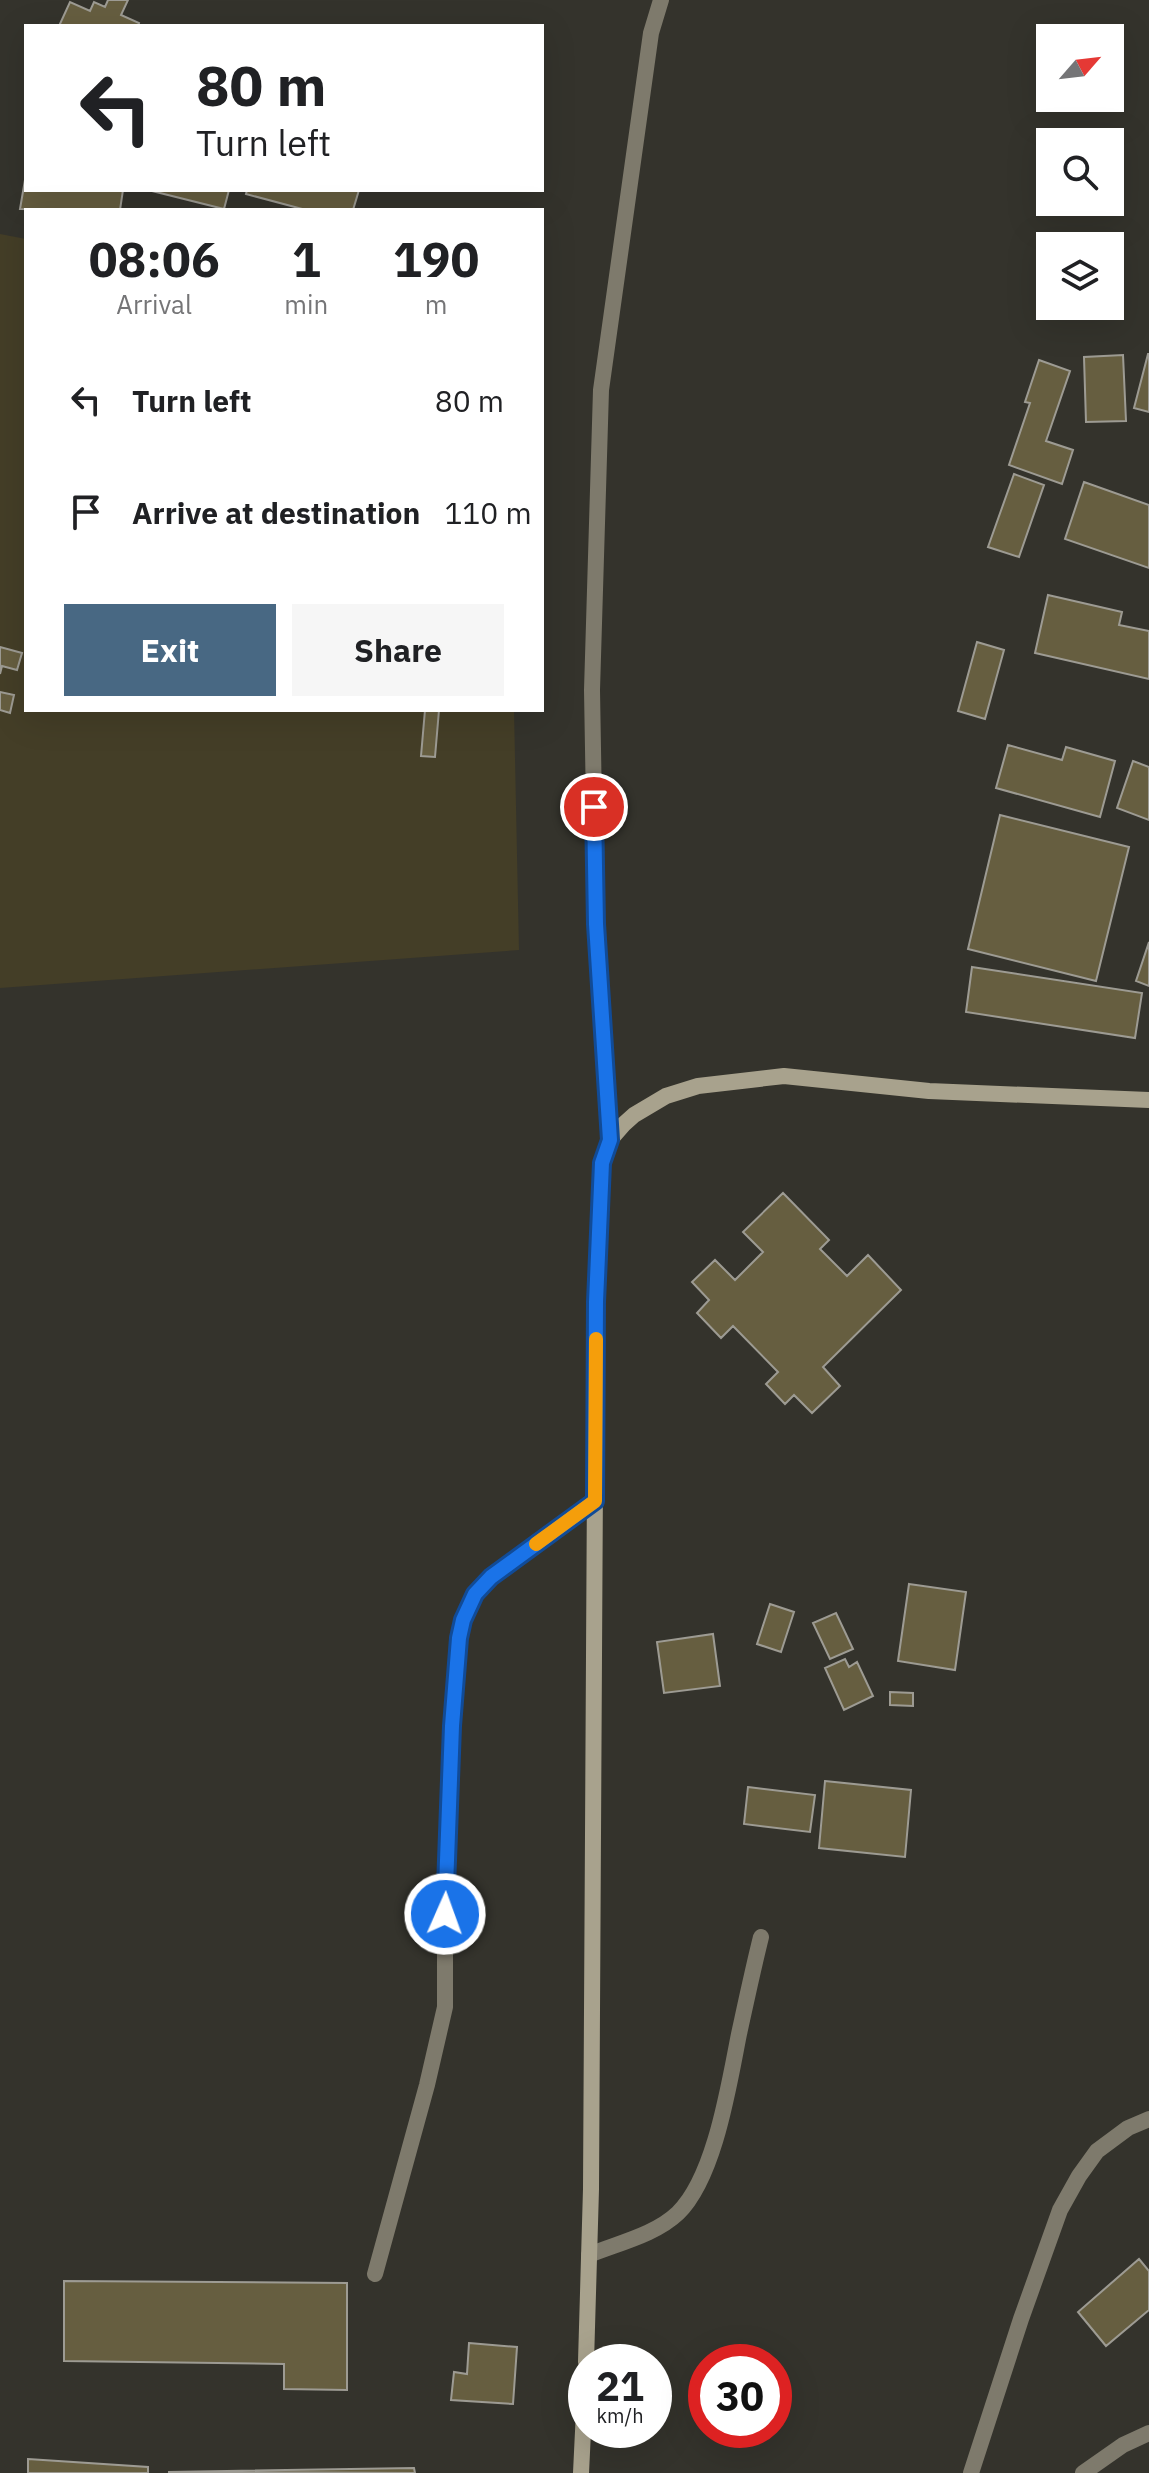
<!DOCTYPE html>
<style>
:root{--surface:#fff;--page:#f6f6f6;--text:#202124;--muted:#757577;--accent:#486883}
body{margin:0;font-family:"IBM Plex Sans",sans-serif;background:var(--page);color:var(--text);height:100vh;display:flex;flex-direction:column;font-size:30px;white-space:nowrap}
*{box-sizing:border-box;margin:0}
p{font-size:26px;color:var(--muted)}
.icon{flex:none;width:44px;height:44px;fill:none;stroke:currentColor;stroke-width:2;stroke-linecap:round;stroke-linejoin:round}
.map{position:relative;flex:1;overflow:hidden}
.drawer{position:absolute;left:24px;top:208px;width:520px;height:504px;display:flex;flex-direction:column;background:var(--surface);border-radius:0px;box-shadow:0 8px 32px #0002}
.drawer>*{flex:none}
.top-card{position:absolute;left:24px;top:24px;width:520px;height:168px;border-radius:0px;box-shadow:0 8px 32px #0002;background:#fff;color:var(--text);overflow:hidden}
.needle{width:52px;rotate:62deg}
.fabs{position:absolute;left:1036px;top:24px;display:grid;gap:16px}
.fabs a{display:grid;place-items:center;width:88px;height:88px;border-radius:0px;background:var(--surface);box-shadow:0 8px 32px #0002;font-size:40px}
.speed{position:absolute;left:568px;top:2344px;display:flex;gap:16px;font-size:40px;font-weight:700;text-align:center}
.speed>*{display:grid;place-content:center;width:104px;height:104px;border-radius:50%;background:var(--surface);box-shadow:0 8px 32px #0002;line-height:1}
.speed small{font-size:20px;font-weight:400}
.speed .limit{border:12px solid #d22;background:#fff;color:#111}
.pin{position:absolute;display:grid;place-items:center;width:68px;height:68px;color:#fff;margin:-34px;border:4px solid #fff;border-radius:50%;box-shadow:0 2px 8px #0007}
.me{position:absolute;width:88px;margin:-44px;rotate:2deg;stroke-linejoin:round;filter:drop-shadow(0 0 6px #0008)}
.turn{display:flex;align-items:center;gap:28px;height:168px;padding:0 40px;font-size:36px}
.turn .icon{width:104px;height:104px;stroke-width:2.5}
.turn b{display:block;font-size:56px;line-height:68px}
.eta{display:flex;justify-content:space-evenly;align-items:center;height:136px;text-align:center}
.eta b{font-size:48px;font-weight:700;line-height:56px}
.button{display:flex;gap:16px;margin-top:auto;padding:16px 40px}
.button a{flex:1;height:92px;border-radius:0px;background:var(--accent);color:#fff;font-size:32px;font-weight:700;line-height:92px;text-align:center}
.button a+a{background:var(--page);color:var(--text)}
ul{padding:0;list-style:none}
li{display:flex;align-items:center;gap:24px;height:112px;padding:0 40px}
li div{flex:1}
li b{display:block;font-size:30px}
li em{font-style:normal}
.map>svg:first-child{display:block}
</style>
<div class="map">
<svg width="1149" height="2473" viewBox="0 0 1149 2473">
<rect width="100%" height="100%" fill="#34332c"/>
<path fill="#443e27" d="M0,234l26,5v471h488l5,240 -519,38z"/>
<path fill="#665e40" stroke="#9d9b93" stroke-width="2" d="M108,0h20l-7,15 18,8 -1,3h-79l11,-24 20,9 4,-9 11,5z
M26,174v16h97l-3,20 -100,-1z
M148,190h81l-5,19z
M247,190h112l-6,20h-47l-60,-16z
M1148,354h1v58l-15,-4z
M1123,355l3,66 -40,1 -2,-65z
M1039,360l31,11 -24,70 27,9 -11,34 -53,-19 21,-62 -5,-1z
M1014,474l30,11 -25,72 -31,-10z
M1084,482l65,23v63l-84,-29z
M1048,595l74,17 -3,13 30,6v48l-114,-26z
M977,642l27,8 -19,69 -27,-8z
M0,647l22,6 -5,17 -15,-4 -2,8z
M0,692l14,3 -4,18 -10,-3z
M425,710h14l-4,47 -14,-1z
M1008,745l54,15 4,-13 49,14 -15,56 -104,-29z
M1133,761l16,6v53l-32,-12z
M1000,815l129,32 -33,134 -128,-32z
M1149,942v44l-13,-5z
M972,967l170,26 -7,45 -169,-26z
M783,1193l46,47 -9,9 27,27 21,-21 33,35 -78,77 17,19 -28,27 -18,-18 -9,9 -19,-20 12,-12 -45,-46 -12,12 -24,-25 12,-13 -17,-18 23,-22 20,20 28,-28 -20,-20z
M909,1584l57,8 -11,78 -57,-9z
M770,1604l24,8 -13,40 -24,-8z
M836,1613l17,36 -23,10 -17,-36z
M713,1634l7,52 -56,7 -7,-51z
M845,1659l4,8 8,-5 16,34 -29,14 -19,-42z
M890,1692l23,1v13l-23,-1z
M825,1781l86,9 -6,67 -86,-9z
M748,1787l67,8 -5,37 -66,-8z
M1139,2259l10,12v39l-43,36 -28,-34z
M64,2281l283,2v107l-63,-1v-25l-220,-3z
M469,2343l48,4 -4,57 -62,-4 3,-28 13,2z
M28,2459l120,8v6h-120z
M414,2468l1,5 -247,-1z"/>
<g fill="none" stroke-linecap="round" stroke-linejoin="round">
<path stroke="#7e7a6c" stroke-width="16" d="M610,1140l-14,-216 -4,-234 9,-300 50,-357 10,-33"/>
<path stroke="#7e7a6c" stroke-width="16" d="M589,2255c29,-12 66,-20 89,-42 37,-36 51,-129 61,-179 7,-32 14,-65 22,-97
M375,2274l52,-189 18,-78v-93l7,-188 7,-88 4,-18 12,-26 16,-17 104,-76
M971,2473l50,-154 39,-109 19,-34 18,-25 31,-23 21,-9
M1083,2473l40,-28 26,-12"/>
<path stroke="#a8a28d" stroke-width="16" d="M586,2362l5,-173 5,-887 6,-139 8,-23 14,-16 10,-9 32,-19 32,-10 86,-10 145,15 220,9
M581,2473l5,-104"/>
</g>
<g fill="none" stroke-linecap="round" stroke-linejoin="round">
<g stroke="#114b97" stroke-width="20">
<path id="route" d="M445,1914l7,-188 7,-88 4,-18 12,-26 16,-17 104,-76 1,-199 6,-139 8,-23 -14,-216 -2,-117"/>
</g>
<use href="#route" stroke="#1a73e8" stroke-width="14"/>
<path stroke="#f59e0b" stroke-width="14" d="M536,1544l59,-43 1,-162"/>
</g>
</svg>
<div class="fabs">
<a><svg class="needle" viewBox="-14 -14 28 28"><path d="M0-13l5 13h-10z" fill="#e53935"/><path d="M0 13l5-13h-10z" fill="#757577"/></svg></a>
<a><svg class="icon" aria-label="search" viewBox="0 0 24 24"><circle cx="10" cy="10" r="6"/><path d="M15 15l6 6"/></svg></a>
<a><svg class="icon" aria-label="layers" viewBox="0 0 24 24"><path d="M12 4l9 5-9 5-9-5zM3 14l9 5 9-5"/></svg></a>
</div>
<div class="speed"><div>21<small>km/h</small></div><div class="limit">30</div></div>
<div class="pin" style="left:594px;top:807px;background:#d93025"><svg class="icon" aria-label="arrive" viewBox="0 0 24 24"><path d="M6 21V4h12l-3 4 3 4H6"/></svg></div>
<svg class="me" style="left:445px;top:1914px" viewBox="-20 -20 40 40"><circle r="17" fill="#1a73e8" stroke="#fff" stroke-width="3"/><path d="M0-11L8 9 0 5-8 9z" fill="#fff"/></svg>
<div class="top-card">
<div class="turn"><svg class="icon" aria-label="left" viewBox="0 0 24 24"><path d="M17 20v-9H6M10 6l-5 5 5 5"/></svg><div><b>80 m</b>Turn left</div></div>
</div>
<section class="drawer">
<div class="eta">
<div><b>08:06</b><p>Arrival</p></div>
<div><b>1</b><p>min</p></div>
<div><b>190</b><p>m</p></div>
</div>
<ul>
<li><svg class="icon" aria-label="left" viewBox="0 0 24 24"><path d="M17 20v-9H6M10 6l-5 5 5 5"/></svg><div><b>Turn left</b></div><em>80 m</em></li>
<li><svg class="icon" aria-label="arrive" viewBox="0 0 24 24"><path d="M6 21V4h12l-3 4 3 4H6"/></svg><div><b>Arrive at destination</b></div><em>110 m</em></li>
</ul>
<div class="button"><a>Exit</a><a>Share</a></div>
</section>
</div>
